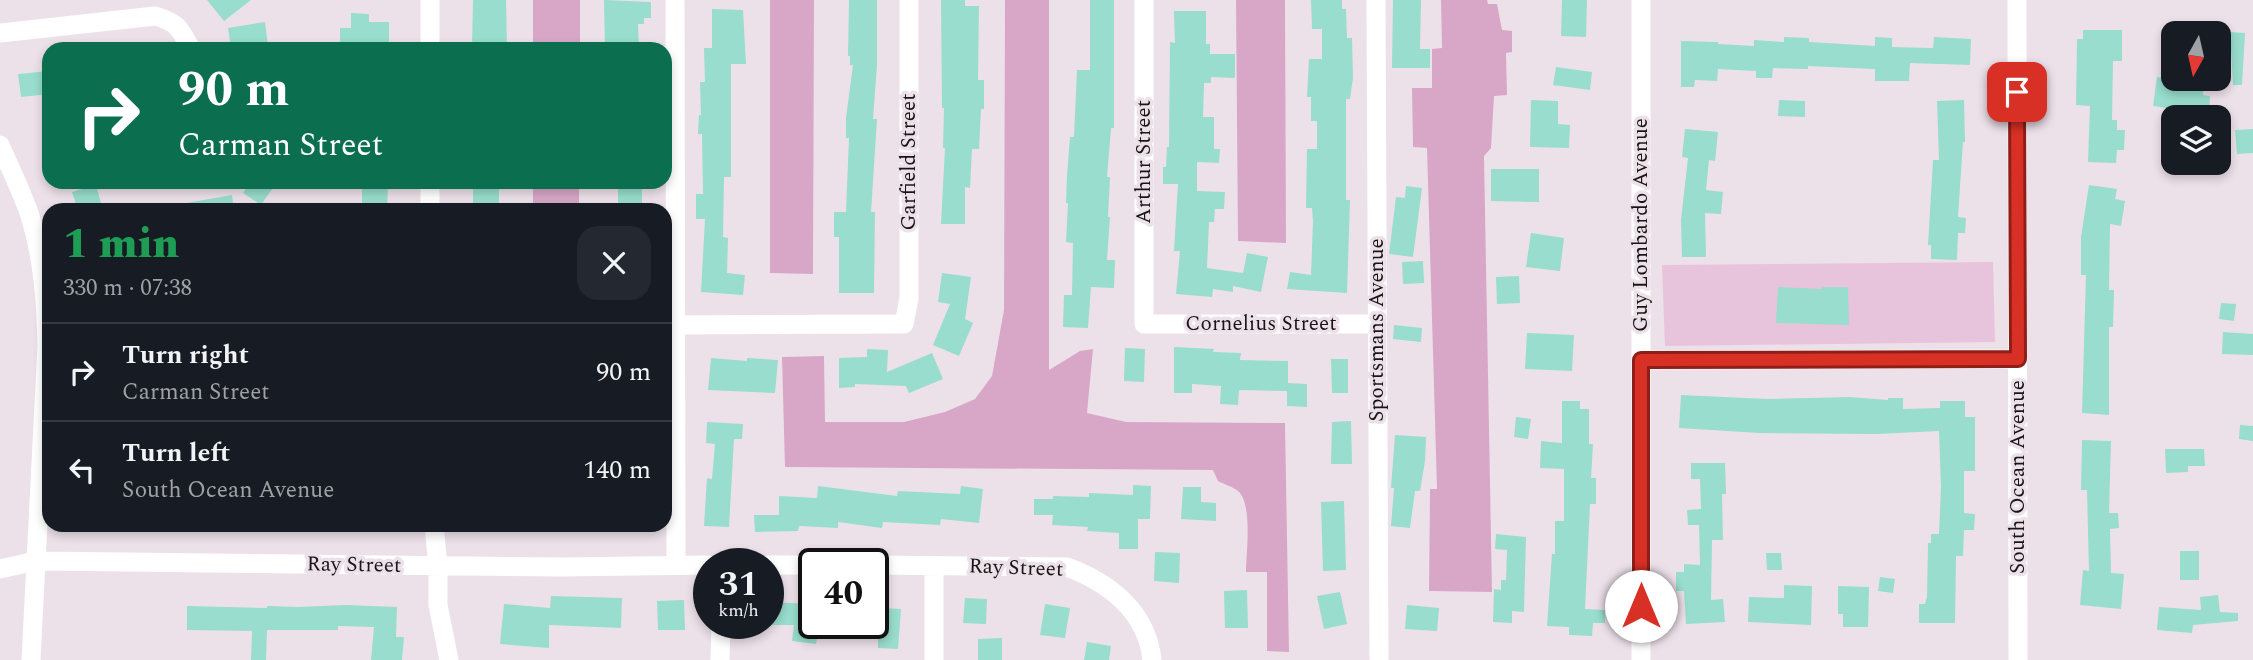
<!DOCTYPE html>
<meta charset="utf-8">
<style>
:root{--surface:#171b24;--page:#242831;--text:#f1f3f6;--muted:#9ea1a6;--line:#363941}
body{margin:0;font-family:Spectral,serif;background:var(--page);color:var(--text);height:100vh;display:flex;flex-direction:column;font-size:26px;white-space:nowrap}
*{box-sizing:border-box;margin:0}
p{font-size:23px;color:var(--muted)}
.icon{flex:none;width:38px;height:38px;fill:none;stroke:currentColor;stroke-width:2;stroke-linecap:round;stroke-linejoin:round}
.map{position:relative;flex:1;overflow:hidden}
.drawer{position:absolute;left:42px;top:203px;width:630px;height:329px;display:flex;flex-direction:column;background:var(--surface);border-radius:21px;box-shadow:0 4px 10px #0003}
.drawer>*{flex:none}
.guide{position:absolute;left:42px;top:42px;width:630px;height:147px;border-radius:21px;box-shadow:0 4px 10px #0003;background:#0b6e4f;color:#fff;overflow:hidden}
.needle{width:46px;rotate:188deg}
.buttons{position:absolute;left:2161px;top:21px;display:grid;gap:14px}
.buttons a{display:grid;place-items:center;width:70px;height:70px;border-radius:14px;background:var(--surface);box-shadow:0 4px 10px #0003;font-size:35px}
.speed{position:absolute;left:693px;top:548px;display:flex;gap:14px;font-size:35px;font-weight:700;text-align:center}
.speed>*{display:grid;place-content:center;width:91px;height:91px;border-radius:50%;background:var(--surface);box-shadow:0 4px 10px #0003;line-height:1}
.speed small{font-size:18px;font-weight:400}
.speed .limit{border:4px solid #111;border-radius:10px;background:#fff;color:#111}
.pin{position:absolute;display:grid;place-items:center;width:60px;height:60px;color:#fff;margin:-30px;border-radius:14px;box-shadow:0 4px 10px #0006}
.me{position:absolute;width:77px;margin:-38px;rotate:0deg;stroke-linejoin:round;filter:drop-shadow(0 0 5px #0008)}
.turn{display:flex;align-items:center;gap:24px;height:147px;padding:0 21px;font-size:32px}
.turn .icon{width:91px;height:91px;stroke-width:2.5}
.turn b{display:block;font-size:49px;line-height:60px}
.round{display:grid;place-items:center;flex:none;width:74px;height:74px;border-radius:21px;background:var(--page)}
.overview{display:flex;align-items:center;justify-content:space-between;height:119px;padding:0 21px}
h1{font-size:42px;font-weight:800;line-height:52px;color:#1e9e55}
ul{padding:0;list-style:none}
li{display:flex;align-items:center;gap:21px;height:98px;padding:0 21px;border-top:2px solid var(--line)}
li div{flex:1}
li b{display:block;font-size:26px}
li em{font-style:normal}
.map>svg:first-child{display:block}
</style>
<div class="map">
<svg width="2253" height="660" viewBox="0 0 2253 660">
<rect width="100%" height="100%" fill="#ede1e9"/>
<path fill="#e7c4db" d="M1993,262l2,80 -330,4 -3,-81z"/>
<path fill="#d8a7c8" d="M533,0h47v49h-47z
M770,0h44l-1,274 -43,-1z
M1005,0h44v370l31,-19 13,-2 -6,64 39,9 159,1 4,229 -22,-1v-79h-21c0,-19 7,-68 -8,-81 -5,-4 -14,-7 -20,-10l-5,-11 -428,-3 -3,-110 42,-1 1,66h79l41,-10 30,-13 17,-23 12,-66z
M1236,0h49l1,243 -48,-2z
M1441,0h46l1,4h9l5,26 10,1v21l-6,1 1,42 -13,1 -3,52 -7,8 8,436 -63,-1 1,-102h7l-10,-341 -14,-1 -1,-59h20v-39l10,-1z
M533,182h46v28h-46z"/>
<path fill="#98ddcd" d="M207,0h44l-27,21z
M473,0h33l1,49h-35z
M604,0l47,2v16h-7v6h-6l1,25h-34z
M849,0h28v65l-4,54h4l-6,93h4l-1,81h-35v-56h-5v-25h12l3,-74h-3v-20l7,-53h-3v-9h-2z
M941,0h24v6h14l-1,74h6v29h-3l-2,40h-7l-2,39 -5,-1v37h-24l4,-76h-2l1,-40h-2z
M1090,0h24v128h-3l-4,49h3l-2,40h2l-3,43h8l-1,28 -23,-1 -3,41 -25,-1 1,-32h8l1,-52 -7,-1 2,-39h-2l1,-27 3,-39h4l3,-67h13z
M1311,0h31v9h4l1,29h5l1,40 -3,21h-4v101h4l-3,93 -60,-4 3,-17 21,3 2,-54 -1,-13h-6l1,-59h10v-28h-6v-24h-4l2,-38h13v-30h-10z
M1393,0h28l-1,49h10v19h-38z
M1562,0h25l-1,37 -25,-1z
M712,9l31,1 3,54h-15v113h-7l-1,60 5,1 -1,35 18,2 -2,20 -42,-3 4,-73h-9v-25h7l-1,-60h-4l1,-19h2l-1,-33h5l-1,-34h8z
M1174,11h32v33h4v10h25v24l-24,-1v6h-7l-1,34h11v32h6l-1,14 -22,-1v29l28,1 -1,17h-9l-1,13h-5l-2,46 36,5 4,-20 21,4 -7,35 -28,-6v6l-20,-3 -1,8 -36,-3 4,-43h-6l4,-67h-15v-17h3l1,-20h2l1,-105 5,1z
M351,13l18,1v8h20v26h-38v-3h-11v-17h11z
M265,22l3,24 -37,3 -3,-21z
M2083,30h39v31h-9l-1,59h5v10h8l-1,20h-7l-1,13 -28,-1 2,-56 -14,-1 1,-66h6z
M2230,32l15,1 -3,52h-9z
M1784,37l25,1v4l66,4v-9l17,1v9l41,1 1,-11 37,2 -1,26 -60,-2 -1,18h-34v-12l-67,-3v3l-35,-1 -1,10h-16v-7l-38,-2 -1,12 -22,-1 -1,7h-13v-46l37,1v2l36,2v-6l30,2z
M1556,67l36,5 -2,18 -37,-5z
M49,71v23l-28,3 -3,-23z
M2157,77l29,4 1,-2h17l-1,16 7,1 -1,18 -56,-8z
M1531,100l27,1v23l12,1 -1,23 -39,-1z
M1779,100l26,1v16l-27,-1z
M1964,100l1,42h-2l-5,75 8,1 -1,15h-7l-1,27 -26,-1v-14h-3l5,-85h6l-2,-59z
M1685,129l33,3 -3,29 -6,-1 -3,30 17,2 -2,22 -16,-1 1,44h-24l-1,-37 7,-62 -6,-1z
M2253,129v24l-16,1 -2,-24z
M1491,169h48v33l-48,-1z
M250,182h27l-16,23 -18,-12z
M362,182h26l-1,28h-25z
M473,182h26v23h-26z
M618,182h24v28h-24z
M96,185l7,25h-20l-2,-4 -4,1 -5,-15z
M2089,185l28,4 -2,10 10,2 -4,25 -11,-2 -1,66h5l-1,37h-4v88l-27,-2 4,-138h-5v-38z
M1406,186l16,2 -9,69 -24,-3 7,-57 9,1z
M232,195l2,15h-47l-1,-7z
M1531,233l33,5 -4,33 -34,-4z
M1423,261l1,22 -21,1 -1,-22z
M942,273l29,4 -6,42 8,4 -14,33 -26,-11 17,-41 -12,-2z
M1519,276l1,27 -23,1 -1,-27z
M1778,287l44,2v-2h26l1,38 -73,-2z
M2221,303l15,1 -2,17 -15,-2z
M1394,325l28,3 -1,14 -28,-3z
M2223,332l30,2v21l-31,-1z
M1527,333l47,2 -2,36 -47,-2z
M1174,347l40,2 -1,3 28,1 -1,7 48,1v22l19,1v23l-20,-1v-15l-48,-1 -1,15 -18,-1 1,-18 -29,-2v9h-18z
M1125,348l20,1 -1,33 -20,-1z
M867,349l21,1 -1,22 45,-19 11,26 -34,14 -3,-7 -51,-2v3l-16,1v-30l28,-1z
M711,358l36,3v-3l31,2 -3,33 -67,-3z
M1331,359h17v34h-16z
M1681,395l86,4 82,-2 39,3v-2h15v11l37,-1v-7h25v16h10v54h-11v42l11,1 -1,16h-10l-1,26h-7l-1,67h-36v-19h6l2,-7 1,-54h3v-9h8l2,-47 -2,-56 -62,3 -118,-1 -80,-5z
M1562,401h18v8h9v35h4l-2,34h5v26h-6l-5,105 20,1v13h-12l-1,13 -23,-1v-8l-22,-1 5,-72h3v-33h9v-52l-24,-1 1,-27 21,2z
M1516,417l15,2 -3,20 -14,-2z
M1351,421l1,43h-21l1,-42z
M707,422l36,2 -1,15h-8l-5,88 -25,-1 3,-48 5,1 3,-35 -9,-1z
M2240,425l13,1v15l-14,-2z
M1395,435l31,2 -1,24 -5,30h-5l-5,37 -19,-2 3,-38h-3z
M2082,440l29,1 -2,72h9l1,15 -9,1 1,44 13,1 -3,35 -41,-4 3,-35 6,1 -2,-81h-6z
M2165,449h39l1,17h-17v6l-22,1z
M1691,463h34l1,31h-4l1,46h-11l-1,60 12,-1 2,23 -39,2 -2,-33h-8v-19h8v-8l16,1 -1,-40h-11l-1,-15 14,-1 -1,-30h-9z
M1133,485l18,1 -1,33h-12v30h-19v-16l-32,-2 1,-4 -36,-2 1,-10h-19v-16h19v-3l36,1v-4l44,2z
M818,486l79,10 1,-5 62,3 1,-8 22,3 -4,34 -38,-4 -1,6 -57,-3 -1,6 -44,-6v6l-39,-2 -1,5 -43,1 -1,-17h25v-19l38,2z
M1183,487h18v15l15,1v18l-35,-2z
M1344,501l2,69 -23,1 -2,-69z
M1496,534l30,3 -2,75 -12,-1v12l-19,-1 1,-33 7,1v-10h5l1,-30 -12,-1z
M2180,551h19v29h-19z
M1155,552l25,1 -1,30 -25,-2z
M1766,553h15l1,17h-15z
M1880,577l15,2 -2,14 -15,-2z
M1784,585l28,1 -1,39 -63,-3 1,-25 35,1z
M1838,586l31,1 -1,40h-25v-13h-5z
M1247,590l1,38h-23l-1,-37z
M1340,592l7,32 -23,5 -7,-33z
M2218,595l2,17 18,1v8l-45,4 -1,8 -35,-3 2,-23 42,3 -1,-13z
M551,596l71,2 -1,30 -72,-3v23l-49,-4 4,-40 46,4z
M965,598l22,1 -1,25 -23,-1z
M684,600l1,30h-27l-1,-29z
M768,602l46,2v19h5l-3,21 -24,-3 2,-16h-26z
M1045,604l25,4 -5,30 -25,-3z
M346,605l51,2 -1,30h8l-2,23h-31l3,-33 -36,-1v4h-71l-1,30h-15l1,-29 -65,-1v-24l80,2v-2l31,1z
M1407,605l32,3 -2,23 -32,-2z
M881,608l20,1 -3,40 -20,-1v-10l-47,-5v-10h49z
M1002,638v22h-24v-21z
M1087,642l24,4 -2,14h-25z"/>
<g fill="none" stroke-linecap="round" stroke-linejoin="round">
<path stroke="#fff" stroke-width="19" d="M675,0l1,565
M1144,0v324h233
M1376,0l3,660
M1641,0v660
M2017,0l1,660
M0,33l155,-17c24,7 24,12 36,33
M430,49v-49
M0,145c10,23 22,47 30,71 13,42 16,86 17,130l-16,314
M430,210v-28
M675,325l229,-1 5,-26v-298
M1641,360l377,-1
M434,525l4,41v39l11,55
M768,565h46
M873,565l194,2c43,16 80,45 85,93
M0,569l36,-8 526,6 147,-2
M720,660l1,-37
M934,660v-94"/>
</g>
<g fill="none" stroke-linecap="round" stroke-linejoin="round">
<g stroke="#8d1f18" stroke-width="18">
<path id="route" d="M1641,606v-246l377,-1 -1,-267"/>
</g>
<use href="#route" stroke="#d93025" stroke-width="12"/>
</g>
<g text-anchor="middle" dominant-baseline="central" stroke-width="7" stroke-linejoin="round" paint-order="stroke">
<g font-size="21" fill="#191517" stroke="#ede1e9">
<text transform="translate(909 162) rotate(-90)">Garfield Street</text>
<text transform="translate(1144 162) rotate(-90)">Arthur Street</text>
<text transform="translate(1641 225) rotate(-90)">Guy Lombardo Avenue</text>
<text x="1261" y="324">Cornelius Street</text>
<text transform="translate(1377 330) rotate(-90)">Sportsmans Avenue</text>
<text transform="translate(2018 477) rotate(-90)">South Ocean Avenue</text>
<text transform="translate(354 565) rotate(1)">Ray Street</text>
<text transform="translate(1016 568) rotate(2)">Ray Street</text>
</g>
</g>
</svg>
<div class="buttons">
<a><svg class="needle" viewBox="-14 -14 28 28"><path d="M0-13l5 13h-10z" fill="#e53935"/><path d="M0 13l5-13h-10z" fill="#9ea1a6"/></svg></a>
<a><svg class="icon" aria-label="layers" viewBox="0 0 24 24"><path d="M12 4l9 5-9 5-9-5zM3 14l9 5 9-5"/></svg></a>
</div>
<div class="speed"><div>31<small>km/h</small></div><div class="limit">40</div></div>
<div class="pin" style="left:2017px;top:92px;background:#d93025"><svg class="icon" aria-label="arrive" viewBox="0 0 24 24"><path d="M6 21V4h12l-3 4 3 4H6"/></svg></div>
<svg class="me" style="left:1641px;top:606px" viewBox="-20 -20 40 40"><circle r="19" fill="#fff"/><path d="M0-13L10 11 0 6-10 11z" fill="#d93025"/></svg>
<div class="guide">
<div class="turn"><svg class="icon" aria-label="right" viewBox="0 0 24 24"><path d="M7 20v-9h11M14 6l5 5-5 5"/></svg><div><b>90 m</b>Carman Street</div></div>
</div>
<section class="drawer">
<div class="overview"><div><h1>1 min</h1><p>330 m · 07:38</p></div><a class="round"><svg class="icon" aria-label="close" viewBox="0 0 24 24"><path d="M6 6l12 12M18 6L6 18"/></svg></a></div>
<ul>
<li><svg class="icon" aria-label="right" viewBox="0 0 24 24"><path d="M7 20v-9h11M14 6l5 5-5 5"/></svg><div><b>Turn right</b><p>Carman Street</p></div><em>90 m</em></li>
<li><svg class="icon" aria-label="left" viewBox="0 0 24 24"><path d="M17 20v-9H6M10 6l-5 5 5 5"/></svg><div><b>Turn left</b><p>South Ocean Avenue</p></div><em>140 m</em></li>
</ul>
</section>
</div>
